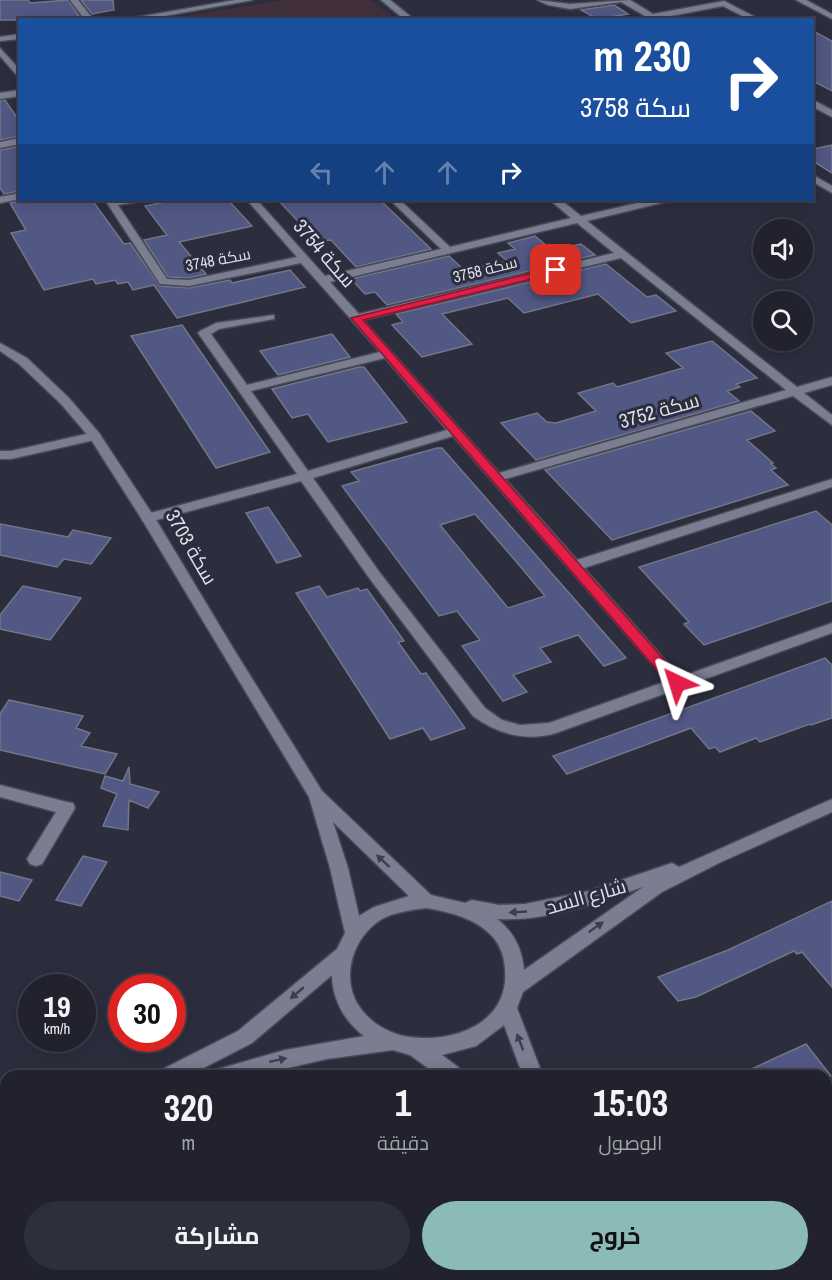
<!DOCTYPE html>
<html lang="ar">
<meta charset="utf-8">
<style>
:root{--surface:#21222e;--page:#2d2f3a;--text:#f1f3f6;--muted:#a2a4aa;--line:#3e3f4a;--accent:#8bbbb9}
body{margin:0;font-family:"Archivo Narrow",Cairo,sans-serif;background:var(--page);color:var(--text);direction:rtl;height:100vh;display:flex;flex-direction:column;font-size:22px;white-space:nowrap}
*{box-sizing:border-box;margin:0}
p{font-size:20px;color:var(--muted)}
.icon{flex:none;width:33px;height:33px;fill:none;stroke:currentColor;stroke-width:2;stroke-linecap:round;stroke-linejoin:round}
.map{position:relative;flex:1;overflow:hidden;direction:ltr}
.side{position:absolute;left:0px;top:1070px;width:832px;height:212px;display:flex;flex-direction:column;background:var(--surface);border-radius:18px 18px 0 0;box-shadow:0 3px 15px #0003,0 0 0 2px var(--line);direction:rtl}
.side>*{flex:none}
.guide{position:absolute;left:18px;top:18px;width:796px;height:183px;border-radius:0px;box-shadow:0 3px 15px #0003,0 0 0 2px var(--line);direction:rtl;background:#1a4fa0;color:#fff;overflow:hidden}
.buttons{position:absolute;left:753px;top:219px;display:grid;gap:12px}
.buttons a{display:grid;place-items:center;width:60px;height:60px;border-radius:50%;background:var(--surface);box-shadow:0 3px 15px #0003,0 0 0 2px var(--line);font-size:30px}
.speed{position:absolute;left:18px;top:974px;display:flex;gap:12px;font-size:30px;font-weight:700;text-align:center}
.speed>*{display:grid;place-content:center;width:78px;height:78px;border-radius:50%;background:var(--surface);box-shadow:0 3px 15px #0003,0 0 0 2px var(--line);line-height:1}
.speed small{font-size:15px;font-weight:400}
.speed .limit{border:9px solid #d22;background:#fff;color:#111}
.pin{position:absolute;display:grid;place-items:center;width:51px;height:51px;color:#fff;margin:-26px;border-radius:12px;box-shadow:0 3px 9px #0006}
.me{position:absolute;width:66px;margin:-33px;rotate:319deg;stroke-linejoin:round;filter:drop-shadow(0 0 4px #0008)}
.turn{display:flex;align-items:center;gap:21px;height:126px;padding:0 24px;font-size:27px}
.turn .icon{width:78px;height:78px;stroke-width:2.5}
.turn b{display:block;font-size:42px;line-height:51px}
.lanes{display:flex;align-items:center;height:57px;padding:0 24px;background:#0003;justify-content:center;gap:30px;direction:ltr}
.lanes .off{opacity:.35}
.eta{display:flex;justify-content:space-evenly;align-items:center;height:102px;text-align:center}
.eta b{font-size:36px;font-weight:700;line-height:42px}
.cta{display:flex;gap:12px;margin-top:auto;padding:12px 24px}
.cta a{flex:1;height:69px;border-radius:36px;background:var(--accent);color:#111;font-size:24px;font-weight:700;line-height:69px;text-align:center}
.cta a+a{background:var(--page);color:var(--text)}
.map>svg:first-child{display:block}
</style>
<div class="map">
<svg width="832" height="1280" viewBox="0 0 832 1280">
<rect width="100%" height="100%" fill="#2c2e3e"/>
<path fill="#42313c" d="M286,0h84l26,19h-233z"/>
<path fill="#525884" stroke="#727687" stroke-width="1.5" fill-rule="evenodd" d="M0,0h28l2,3 38,-3 11,16 -7,1 2,3h-74z
M81,0h32l1,10 -22,4z
M614,5l14,9 -31,5 -16,-9z
M813,31l19,10v50l-19,-10z
M5,100l15,22v14l-20,4v-39z
M832,145v28l-19,-12v-12z
M20,146v45l-16,3 -4,-6v-38z
M22,200h70l32,44 6,-1 30,43 29,2 41,-8 2,3 58,-13 15,17 -128,31 -23,-33 -21,5 -5,-8 -10,2 -3,-4 -19,4 -3,-5 -49,11 -33,-57 15,-3 -16,-27z
M175,200h53l24,26 -73,16 27,32 -17,4 -21,-1 -24,-37 23,-5 -22,-29z
M278,200h102l51,49 -75,18 -25,-27 -7,1 -9,-10 -6,2z
M535,236l17,14 29,-6 14,11 -208,50 -12,-13 -10,2 -14,-15 98,-23 13,12 8,1 37,-8 -9,-8 17,-4 -7,-6z
M606,264l41,33 9,-2 20,16 -45,12 -33,-29 -74,19 -16,-15 -66,16 30,30 -50,13 -30,-32 11,-3 -7,-8z
M182,325l63,91 25,36 -54,16 -85,-132z
M332,334l18,23 -72,18 -18,-24z
M712,341l45,37 -21,6 4,3 -13,4 12,10 -203,59 -35,-37 36,-10 10,9 9,1 40,-12 -18,-18 35,-10 4,4 66,-19 -17,-15z
M359,367h5l43,55 -79,20 -20,-28 -16,4 -20,-29z
M751,411l24,20 -28,9 26,23 -2,1 5,4 -5,2 17,15 -176,55 -67,-70z
M437,448h5l184,210 -22,8 -26,-31 -38,13 11,14 -38,13 14,17 -24,9 -41,-55 18,-6 -23,-29 -18,5 -97,-130 17,-5 -8,-9zM475,514l39,45 31,37 -37,12 -68,-83z
M268,507l21,31 12,18 -24,7 -31,-50z
M816,511l16,14v76l-128,44 -20,-21 5,-2 -50,-55z
M0,524l68,13 5,-7 38,8 -20,26 -27,-5 -7,8 -57,-12z
M23,586l58,12 -31,42 -50,-11v-14z
M319,586l8,11 31,-9 2,3 7,-2 37,52 -6,1 23,32 5,-1 39,55 -34,12 -8,-12 -33,11 -94,-146z
M825,658l7,7v53l-21,7 -1,-1 -50,18 -4,-4 -36,14 -5,-5 -6,2 -18,-21 -124,46 -14,-18z
M9,700l74,16 -7,12 14,5 -9,13 36,8 -12,20 -105,-24v-36z
M129,767l1,17 29,8 -11,16 -19,-8 -1,30 -25,-4 14,-32 -16,-6 4,-12 18,5z
M83,856l24,6 -26,44 -25,-6z
M0,872l32,8 -13,21 -19,-5z
M832,901v86l-30,-35 -5,2 -3,-3 -98,46 -18,4 -20,-24 70,-27z
M806,1044l25,32h-95z"/>
<g fill="none" stroke-linecap="round" stroke-linejoin="round">
<g stroke="#494a57" stroke-width="3">
<path id="minor" d="M70,0h8l16,20h-9z
M235,0h18l-110,20h-22z
M381,0h9l25,20h-10z
M537,0l33,4 60,-4 23,14 71,-13 37,19h-11l-27,-14 -73,14h-19l14,-4 -24,-14 -51,7 -22,-4z
M796,0h10l26,14v5z
M20,34v5l-20,2v-4z
M0,48l20,22v9l-20,-23z
M20,90v6l-20,3v-6z
M813,100l19,10v7l-19,-10z
M20,138v6l-20,4v-6z
M813,175l19,11v7l-19,-11z
M20,193v6l-20,4v-6z
M105,200h33l-1,2 -19,3 49,74 22,1 108,-23 -50,-57h10l68,76 116,-27 -51,-49h10l50,47 121,-29 -21,-18h11l20,16 69,-16h16l-1,2 -78,19 210,166 35,-10v8l-28,8 28,22v10l-39,-29 -288,83 72,81 255,-81v8l-248,81 96,109 152,-54v10l-276,100c-30,9 -58,1 -83,-17l-103,-137 -69,-98 -148,40h-10l-2,-3 2,-3 154,-41 -99,-141 2,-2 16,-8 58,-8v4l-55,10 -8,5 36,51 133,-33 -79,-89 -112,23 -29,-2zM577,223l37,30 -255,61 -29,-32zM621,258l165,132 -287,83 -136,-153zM385,358l62,72 -139,41 -57,-80zM453,436l214,245 -118,42 -29,2 -18,-5 -17,-12 -105,-135 -67,-95z
M95,432l4,1 2,3 -2,3 -88,20h-11v-8h11z
M0,785l67,17 6,1 2,5 -33,56 -6,2 -6,-2 -3,-5 29,-47 -56,-15z"/>
</g>
<g stroke="#494a57" stroke-width="3">
<path id="tertiary" d="M0,343l27,15 42,40 30,35 56,85 78,130 89,143 109,104 34,8 7,-3 27,5 26,-1 64,-13 83,-28 7,4 153,-68v13l-111,50 -59,30 -139,100 -6,16 26,68h-20l-19,-51 -28,21 -34,9 20,15 3,6h-26l-29,-21 -17,-5 -66,9 -74,17h-41l3,-6 70,-20 79,-14c-19,-14 -32,-37 -32,-61l-80,68 -64,33h-30l3,-6 77,-39 99,-82 8,-16 -15,-65 -21,-71 -168,-279 -51,-80 -29,-34 -42,-40 -19,-13zM333,822l76,74 -35,11 -15,9 -11,-48zM643,887l-119,83c-2,-21 -10,-38 -27,-51 50,3 99,-16 146,-32zM426,908c24,4 49,10 66,28 9,10 12,20 13,33 5,56 -55,76 -101,67 -19,-4 -37,-16 -47,-33 -16,-29 -3,-67 25,-84 13,-7 29,-9 44,-11z
M6,1142v20l-6,3v-20z
M614,1275h23l2,5h-23z"/>
</g>
<use href="#minor" fill="#7b7e91" fill-rule="evenodd"/>
<use href="#tertiary" fill="#7b7e91" fill-rule="evenodd"/>
</g>
<defs><path id="oneway-solid" d="M-6-.8H1V-3.2L6.5 0L1 3.2V.8H-6Z" transform="scale(1.5)"/></defs>
<g fill="#3c3e4f">
<use href="#oneway-solid" transform="translate(383 861) rotate(-137)"/>
<use href="#oneway-solid" transform="translate(518 912) rotate(177)"/>
<use href="#oneway-solid" transform="translate(596 927) rotate(-35)"/>
<use href="#oneway-solid" transform="translate(297 993) rotate(140)"/>
<use href="#oneway-solid" transform="translate(520 1042) rotate(-111)"/>
<use href="#oneway-solid" transform="translate(278 1060) rotate(-12)"/>
</g>
<path fill="#e11d48" stroke="#92132f" stroke-width="1.5" d="M556,267l5,3 -1,2 -197,48 319,360 2,3 -2,4h-10l-321,-369z"/>
<g text-anchor="middle" dominant-baseline="central" stroke-width="6" stroke-linejoin="round" paint-order="stroke">
<g font-size="16" fill="#dddfe9" stroke="#2c2e3e">
<text transform="translate(218 259) rotate(-11)">سكة 3748</text>
<text transform="translate(485 269) rotate(-14)">سكة 3758</text>
</g>
<g font-size="20" fill="#dddfe9" stroke="#2c2e3e">
<text transform="translate(325 253) rotate(49)">سكة 3754</text>
<text transform="translate(659 410) rotate(-16)">سكة 3752</text>
<text transform="translate(192 547) rotate(60)">سكة 3703</text>
<text transform="translate(586 896) rotate(-16)">شارع السد</text>
</g>
</g>
</svg>
<div class="buttons">
<a><svg class="icon" aria-label="sound" viewBox="0 0 24 24"><path d="M4 9h4l5-4v14l-5-4H4zM17 9q2 3 0 6"/></svg></a>
<a><svg class="icon" aria-label="search" viewBox="0 0 24 24"><circle cx="10" cy="10" r="6"/><path d="M15 15l6 6"/></svg></a>
</div>
<div class="speed"><div>19<small>km/h</small></div><div class="limit">30</div></div>
<div class="pin" style="left:556px;top:270px;background:#d93025"><svg class="icon" aria-label="arrive" viewBox="0 0 24 24"><path d="M6 21V4h12l-3 4 3 4H6"/></svg></div>
<svg class="me" style="left:677px;top:683px" viewBox="-20 -20 40 40"><path d="M0-17L14 15 0 8-14 15z" fill="#e11d48" stroke="#fff" stroke-width="4"/></svg>
<div class="guide">
<div class="turn"><svg class="icon" aria-label="right" viewBox="0 0 24 24"><path d="M7 20v-9h11M14 6l5 5-5 5"/></svg><div><b>230 m</b>سكة 3758</div></div>
<div class="lanes"><svg class="icon off" aria-label="left" viewBox="0 0 24 24"><path d="M17 20v-9H6M10 6l-5 5 5 5"/></svg><svg class="icon off" aria-label="ahead" viewBox="0 0 24 24"><path d="M12 20V5M6 11l6-6 6 6"/></svg><svg class="icon off" aria-label="ahead" viewBox="0 0 24 24"><path d="M12 20V5M6 11l6-6 6 6"/></svg><svg class="icon" aria-label="right" viewBox="0 0 24 24"><path d="M7 20v-9h11M14 6l5 5-5 5"/></svg></div>
</div>
<section class="side">
<div class="eta">
<div><b>15:03</b><p>الوصول</p></div>
<div><b>1</b><p>دقيقة</p></div>
<div><b>320</b><p>m</p></div>
</div>
<div class="cta"><a>خروج</a><a>مشاركة</a></div>
</section>
</div>
